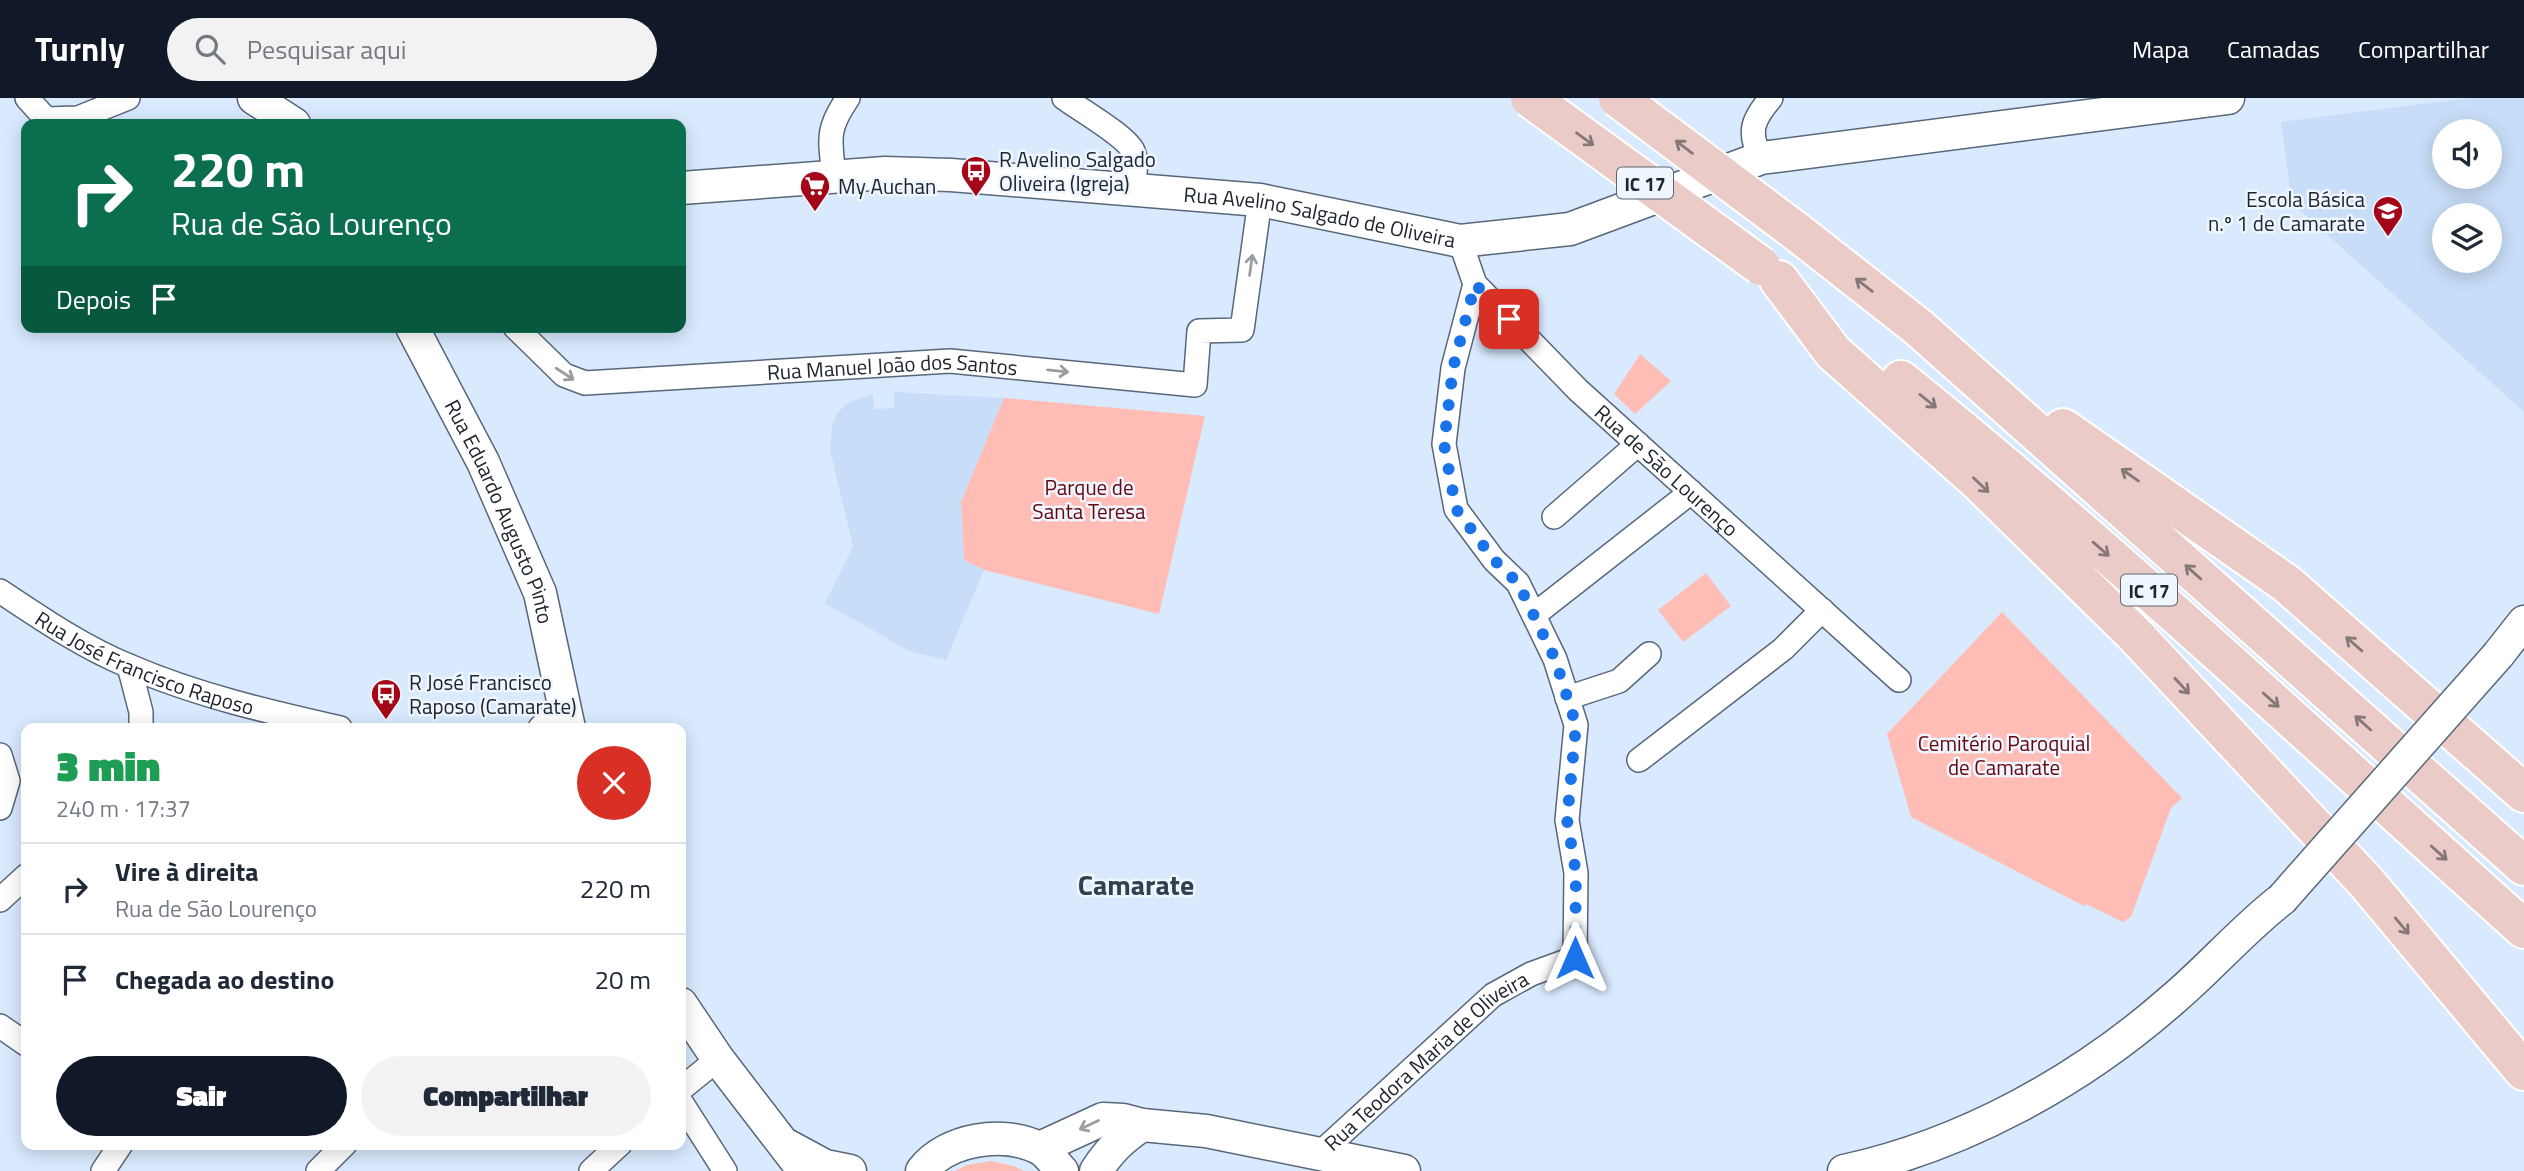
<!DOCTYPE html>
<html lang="pt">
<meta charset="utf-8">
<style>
:root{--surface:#fff;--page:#f2f2f3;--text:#1f2937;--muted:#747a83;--line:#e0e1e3;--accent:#111827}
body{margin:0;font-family:"Titillium Web",sans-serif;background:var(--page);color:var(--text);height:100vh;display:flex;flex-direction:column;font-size:26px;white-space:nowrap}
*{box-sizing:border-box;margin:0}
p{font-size:23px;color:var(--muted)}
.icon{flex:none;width:38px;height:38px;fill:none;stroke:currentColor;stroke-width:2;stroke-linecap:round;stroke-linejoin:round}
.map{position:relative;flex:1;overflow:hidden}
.panel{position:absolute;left:21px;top:625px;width:665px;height:427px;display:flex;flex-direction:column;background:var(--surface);border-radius:14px;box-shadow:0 4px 18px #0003}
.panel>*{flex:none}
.hud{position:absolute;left:21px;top:21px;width:665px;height:214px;border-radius:14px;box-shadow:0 4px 18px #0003;background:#0b6e4f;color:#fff;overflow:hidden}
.buttons{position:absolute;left:2432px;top:21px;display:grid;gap:14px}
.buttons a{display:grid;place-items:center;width:70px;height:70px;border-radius:50%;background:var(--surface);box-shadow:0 4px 18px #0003;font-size:35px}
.pin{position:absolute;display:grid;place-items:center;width:60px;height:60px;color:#fff;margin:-30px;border-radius:14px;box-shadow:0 4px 10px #0006}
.me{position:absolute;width:77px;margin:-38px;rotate:0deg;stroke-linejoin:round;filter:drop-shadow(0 0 5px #0008)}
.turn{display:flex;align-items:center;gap:24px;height:147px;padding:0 35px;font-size:32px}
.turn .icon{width:91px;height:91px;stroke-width:2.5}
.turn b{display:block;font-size:49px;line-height:60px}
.then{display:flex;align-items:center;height:66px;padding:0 35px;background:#0003;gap:14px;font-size:26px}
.round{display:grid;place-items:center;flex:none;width:74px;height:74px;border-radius:37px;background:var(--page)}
.head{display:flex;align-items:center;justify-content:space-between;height:119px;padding:0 35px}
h1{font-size:42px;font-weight:800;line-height:52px;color:#1e9e55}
.primary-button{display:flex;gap:14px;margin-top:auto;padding:14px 35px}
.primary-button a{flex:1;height:80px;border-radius:42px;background:var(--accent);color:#fff;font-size:28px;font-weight:800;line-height:80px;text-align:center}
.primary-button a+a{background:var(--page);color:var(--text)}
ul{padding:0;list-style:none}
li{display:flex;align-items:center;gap:21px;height:91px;padding:0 35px;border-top:2px solid var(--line)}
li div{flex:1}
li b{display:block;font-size:26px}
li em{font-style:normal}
header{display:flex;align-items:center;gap:42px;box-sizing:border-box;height:98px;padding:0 35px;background:var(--accent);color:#fff}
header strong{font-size:33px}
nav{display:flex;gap:38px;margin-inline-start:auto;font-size:24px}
.search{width:490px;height:63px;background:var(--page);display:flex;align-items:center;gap:18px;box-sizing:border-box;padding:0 24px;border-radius:38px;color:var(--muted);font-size:26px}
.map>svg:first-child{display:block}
</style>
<header>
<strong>Turnly</strong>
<div class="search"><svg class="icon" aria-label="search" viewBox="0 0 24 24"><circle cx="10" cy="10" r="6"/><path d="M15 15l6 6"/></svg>Pesquisar aqui</div>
<nav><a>Mapa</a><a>Camadas</a><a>Compartilhar</a></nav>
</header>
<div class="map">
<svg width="2524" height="1073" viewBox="0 0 2524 1073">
<rect width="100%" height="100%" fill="#d9eaff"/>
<path fill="#c8def8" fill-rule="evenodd" d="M2469,0h55v314l-232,-209 -11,-81zM2445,33h45v46h-45zM2445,117h45v46h-45z
M894,294l110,6 -43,104 3,58 20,10 -38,90 -37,-9 -84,-48 28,-57 -23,-96 2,-26 6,-12 11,-10 24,-8 1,15 20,-1z"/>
<path fill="#ffbdb6" d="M1640,256l31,27 -36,33 -21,-20z
M1004,300l201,18 -46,198 -175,-44 -20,-10 -3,-58z
M1706,475l25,33 -48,36 -25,-32z
M2002,514l180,186 -11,10 -40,109 -8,5 -37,-18 -2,2 -173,-89 -24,-83z
M991,1063l23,5 10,5h-69l12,-6z"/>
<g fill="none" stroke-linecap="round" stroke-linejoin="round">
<g stroke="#586779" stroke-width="26">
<g id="street">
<path d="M27,0l19,21 32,-1 50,-20"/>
<path d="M1064,0c15,11 62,38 69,53 5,11 1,27 0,38"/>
<path d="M1761,60c-14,-26 -8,-39 10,-60"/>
<path d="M834,78c-4,-37 -8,-46 14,-78"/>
<path id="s1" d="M1460,143l15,43 103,106 321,290"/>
<path id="s2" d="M515,229l49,48 21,8 365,-22 245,24 4,-54 43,-1 18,-130"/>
<path d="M1554,419l84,-73"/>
<path id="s3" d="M0,493c42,28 83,56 129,75 67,29 140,46 211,62"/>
<path d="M1534,517l157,-123"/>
<path d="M129,568l12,46v16"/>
<path d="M1567,600l52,-17 30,-27"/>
<path d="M540,630l23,-24"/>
<path d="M0,657l8,26 -8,27"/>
<path d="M1639,662l144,-111 39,-39"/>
<path d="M0,802l26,-24"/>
<path d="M0,928l26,18"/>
<path d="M681,991l37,-30"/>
<path d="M681,1004l44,69"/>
<path id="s4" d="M1318,1057l175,-160 38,-21 44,-16 1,-85 -9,-53 9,-95 -21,-66 -37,-76 -24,-23 -38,-51 -12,-65 9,-76 22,-84"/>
<path d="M103,1073l18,-27"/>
<path d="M318,1073l27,-27"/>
<path d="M591,1073l29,-27"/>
</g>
</g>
<g stroke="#586779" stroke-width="35">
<g id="secondary">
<path d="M254,0l40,26"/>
<path id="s5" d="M681,90l204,-15 66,2 309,25 200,41 110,-12 191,-71 467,-60"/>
<path id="s6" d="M412,229l71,135 57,131 29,135"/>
<path d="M2498,557l26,-33"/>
<path d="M681,906l37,55 86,112"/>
<path d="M788,1048l37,20 25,5"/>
<path d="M1040,1050l63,-29 20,1 19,5 64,6 198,40"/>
<path d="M922,1073c24,-32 81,-41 117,-23 8,4 16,16 23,23"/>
<path d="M1096,1073c13,-20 26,-33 46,-46"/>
<path d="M1844,1073c120,-26 236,-90 328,-171 38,-32 71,-71 110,-101"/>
</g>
</g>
<g stroke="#fff" stroke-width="42">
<path id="highway" d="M1797,134l121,95 606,539
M1779,182l54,72 146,130 157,154 230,246 158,189
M1901,282c215,174 417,364 623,549
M2063,330l224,156 237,209"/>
</g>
<use href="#street" stroke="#fff" stroke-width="23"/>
<use href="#secondary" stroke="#fff" stroke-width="32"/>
<use href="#highway" stroke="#eacbc7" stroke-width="38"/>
<g stroke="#586779" stroke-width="35" stroke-linecap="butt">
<path id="secondary-bridge" d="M2282,801l216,-244"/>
</g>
<g stroke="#fff" stroke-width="42" stroke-linecap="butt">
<path id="highway-bridge" d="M1530,0l231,168
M1618,0l179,134"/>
</g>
<use href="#secondary-bridge" stroke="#fff" stroke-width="32"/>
<use href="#highway-bridge" stroke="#eacbc7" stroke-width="38"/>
</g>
<defs><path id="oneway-shaft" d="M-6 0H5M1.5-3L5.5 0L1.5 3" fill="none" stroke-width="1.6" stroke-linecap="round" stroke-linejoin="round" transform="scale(1.75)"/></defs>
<g stroke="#85787a">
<use href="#oneway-shaft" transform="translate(1585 41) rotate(36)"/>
<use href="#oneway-shaft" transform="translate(1684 49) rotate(-143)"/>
<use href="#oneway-shaft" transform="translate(1864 187) rotate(-142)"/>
<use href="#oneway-shaft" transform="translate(1928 303) rotate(39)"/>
<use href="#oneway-shaft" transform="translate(2130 377) rotate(-145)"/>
<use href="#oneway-shaft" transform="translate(1981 387) rotate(44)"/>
<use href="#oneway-shaft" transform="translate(2101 451) rotate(41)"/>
<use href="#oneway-shaft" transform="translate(2193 474) rotate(-138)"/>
<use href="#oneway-shaft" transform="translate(2354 546) rotate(-139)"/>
<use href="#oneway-shaft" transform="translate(2182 588) rotate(47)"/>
<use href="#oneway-shaft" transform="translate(2271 602) rotate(42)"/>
<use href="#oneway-shaft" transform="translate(2363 625) rotate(-138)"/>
<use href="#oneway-shaft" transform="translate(2439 755) rotate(42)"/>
<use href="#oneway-shaft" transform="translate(2402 828) rotate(50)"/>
</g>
<g stroke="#9b9da1">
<use href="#oneway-shaft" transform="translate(1251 167) rotate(-82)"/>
<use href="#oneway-shaft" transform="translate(1058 273) rotate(6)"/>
<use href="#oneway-shaft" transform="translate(565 276) rotate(33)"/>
<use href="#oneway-shaft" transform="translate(1089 1027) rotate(155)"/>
</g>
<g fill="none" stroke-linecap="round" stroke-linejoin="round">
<path stroke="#1a73e8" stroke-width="12" stroke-dasharray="0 21.6" d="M1509,221l-34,-35 -22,84 -9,76 12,65 38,51 24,23 37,76 21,66 -9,95 9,53 -1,85"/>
</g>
<defs>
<g id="bus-pin" transform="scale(1.575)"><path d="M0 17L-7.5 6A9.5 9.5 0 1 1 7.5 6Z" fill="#a30718" stroke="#eff6ff"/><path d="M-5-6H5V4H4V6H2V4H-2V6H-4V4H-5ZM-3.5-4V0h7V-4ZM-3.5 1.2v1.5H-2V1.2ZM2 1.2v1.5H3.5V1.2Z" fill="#fff"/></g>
<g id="supermarket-pin" transform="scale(1.575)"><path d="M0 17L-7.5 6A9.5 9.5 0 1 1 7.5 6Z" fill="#a30718" stroke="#eff6ff"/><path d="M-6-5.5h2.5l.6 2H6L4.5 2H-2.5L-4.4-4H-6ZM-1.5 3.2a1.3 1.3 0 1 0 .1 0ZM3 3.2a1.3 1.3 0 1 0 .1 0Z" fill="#fff"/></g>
<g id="school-pin" transform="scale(1.575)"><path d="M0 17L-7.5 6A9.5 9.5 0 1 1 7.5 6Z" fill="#a30718" stroke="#eff6ff"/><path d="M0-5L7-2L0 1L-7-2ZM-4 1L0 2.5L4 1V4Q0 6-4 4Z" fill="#fff"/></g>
</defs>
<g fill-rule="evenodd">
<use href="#bus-pin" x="976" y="73"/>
<use href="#supermarket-pin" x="815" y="88"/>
<use href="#school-pin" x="2388" y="113"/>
<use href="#bus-pin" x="386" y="596"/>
</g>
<g text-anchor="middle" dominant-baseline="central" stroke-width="5" stroke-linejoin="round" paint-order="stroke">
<g fill="#eff6ff" stroke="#5e646d" stroke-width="2">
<rect x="1617" y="69.5" width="56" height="31" rx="5"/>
<rect x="2121" y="476.5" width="56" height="31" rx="5"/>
</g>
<g font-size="19" font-weight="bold" fill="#20262e">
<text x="1645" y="85">IC 17</text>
<text x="2149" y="492">IC 17</text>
</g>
<g font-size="21" fill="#20262e" stroke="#eff6ff" text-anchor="start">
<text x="999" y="61">R Avelino Salgado<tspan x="999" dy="24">Oliveira (Igreja)</tspan></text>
<text x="838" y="88">My Auchan</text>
<text x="2365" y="101" text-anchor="end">Escola Básica<tspan x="2365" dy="24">n.º 1 de Camarate</tspan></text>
<text x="409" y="584">R José Francisco<tspan x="409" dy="24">Raposo (Camarate)</tspan></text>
</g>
<g font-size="21" fill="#20262e" stroke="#eff6ff">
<text stroke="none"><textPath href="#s5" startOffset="642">Rua Avelino Salgado de Oliveira</textPath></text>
<text stroke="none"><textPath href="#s2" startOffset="399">Rua Manuel João dos Santos</textPath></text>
<text stroke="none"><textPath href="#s1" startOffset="313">Rua de São Lourenço</textPath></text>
<text stroke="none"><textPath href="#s6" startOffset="205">Rua Eduardo Augusto Pinto</textPath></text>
<text stroke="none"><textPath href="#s3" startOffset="163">Rua José Francisco Raposo</textPath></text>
<text stroke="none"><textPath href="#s4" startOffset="144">Rua Teodora Maria de Oliveira</textPath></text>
</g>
<g font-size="21" fill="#67060d" stroke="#eff6ff">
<text x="1089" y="389">Parque de<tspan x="1089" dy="24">Santa Teresa</tspan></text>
<text x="2004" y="645">Cemitério Paroquial<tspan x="2004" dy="24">de Camarate</tspan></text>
</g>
<g font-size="28" font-weight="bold" fill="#313f4f" stroke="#eff6ff">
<text x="1136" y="786">Camarate</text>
</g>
</g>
</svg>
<div class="buttons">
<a><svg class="icon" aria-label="sound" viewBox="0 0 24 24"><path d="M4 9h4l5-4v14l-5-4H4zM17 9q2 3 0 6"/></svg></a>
<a><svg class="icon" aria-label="layers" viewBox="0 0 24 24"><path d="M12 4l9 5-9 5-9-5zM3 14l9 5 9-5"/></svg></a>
</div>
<div class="pin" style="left:1509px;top:221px;background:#d93025"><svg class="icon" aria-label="arrive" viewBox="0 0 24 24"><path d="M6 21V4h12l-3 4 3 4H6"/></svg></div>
<svg class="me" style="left:1575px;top:860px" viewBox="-20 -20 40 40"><path d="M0-17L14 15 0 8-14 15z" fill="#1a73e8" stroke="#fff" stroke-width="4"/></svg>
<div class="hud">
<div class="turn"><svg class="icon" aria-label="right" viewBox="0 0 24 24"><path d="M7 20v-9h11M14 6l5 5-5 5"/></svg><div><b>220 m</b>Rua de São Lourenço</div></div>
<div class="then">Depois<svg class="icon" aria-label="arrive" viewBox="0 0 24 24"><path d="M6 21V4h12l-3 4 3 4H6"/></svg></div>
</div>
<section class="panel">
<div class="head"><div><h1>3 min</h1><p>240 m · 17:37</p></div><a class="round" style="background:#d93025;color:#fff"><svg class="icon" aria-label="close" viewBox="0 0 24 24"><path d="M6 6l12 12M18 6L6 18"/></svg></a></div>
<ul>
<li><svg class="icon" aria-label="right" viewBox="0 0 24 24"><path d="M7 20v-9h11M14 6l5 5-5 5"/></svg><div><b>Vire à direita</b><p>Rua de São Lourenço</p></div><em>220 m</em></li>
<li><svg class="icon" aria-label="arrive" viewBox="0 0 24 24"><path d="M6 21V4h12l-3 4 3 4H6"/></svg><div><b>Chegada ao destino</b></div><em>20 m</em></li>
</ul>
<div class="primary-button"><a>Sair</a><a>Compartilhar</a></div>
</section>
</div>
